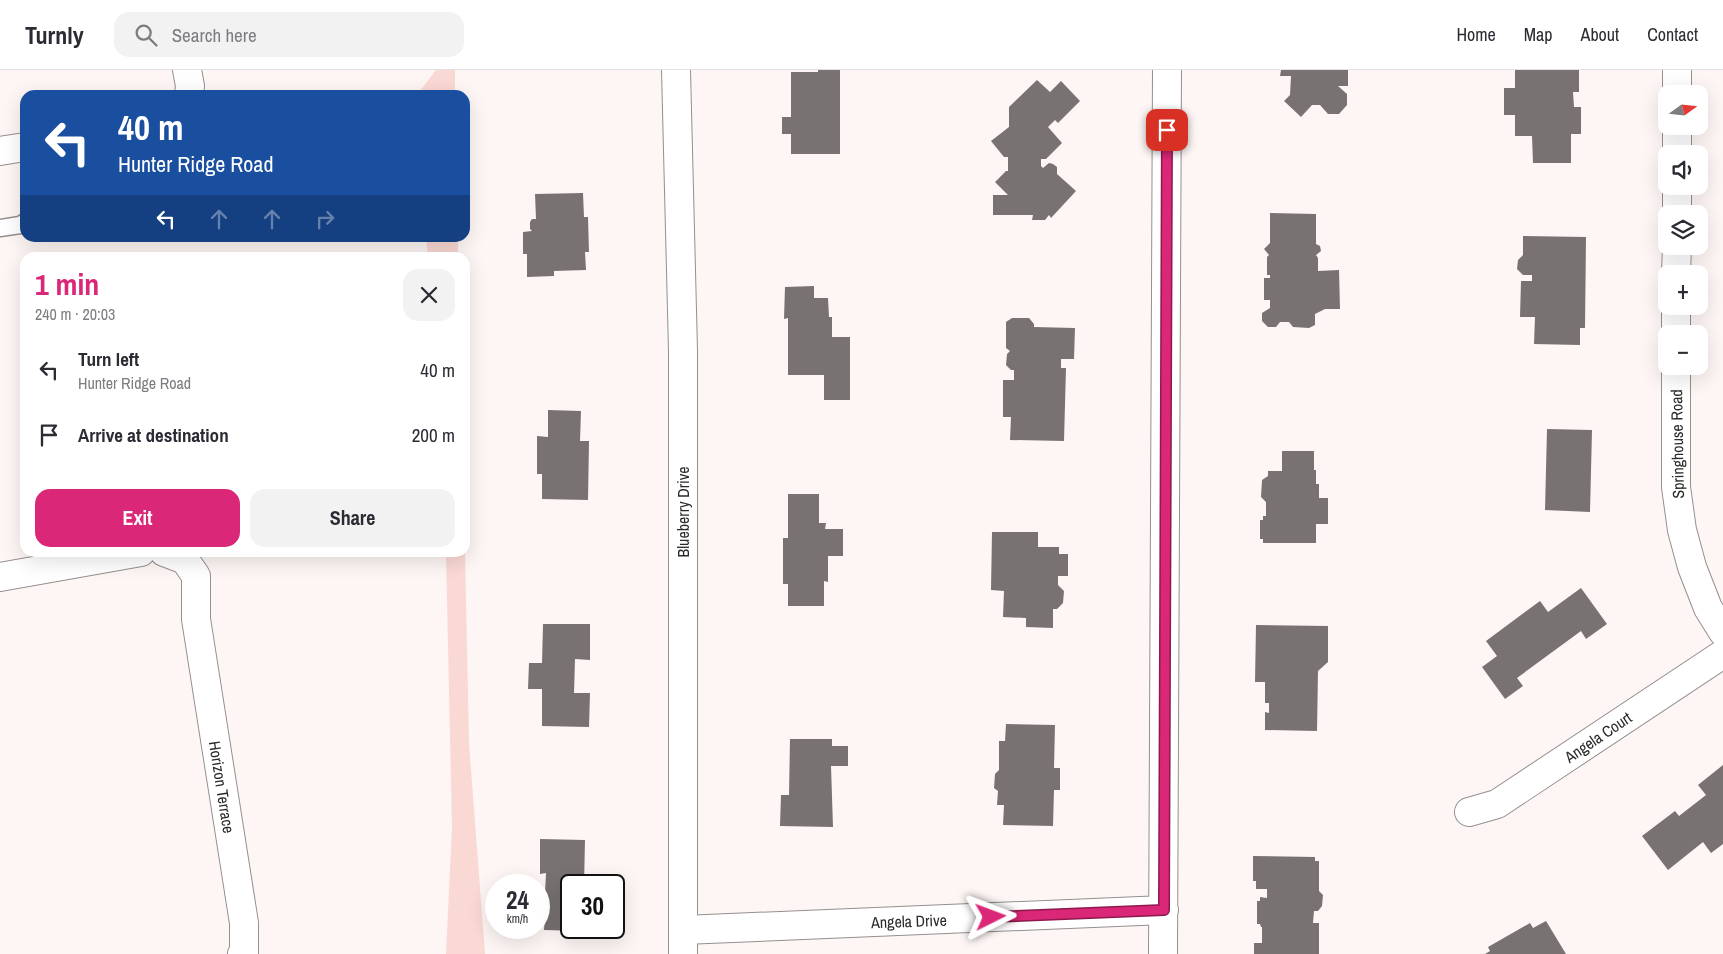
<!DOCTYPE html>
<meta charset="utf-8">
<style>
:root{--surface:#fff;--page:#f2f2f3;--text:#2b2b33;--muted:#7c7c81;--line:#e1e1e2;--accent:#db2777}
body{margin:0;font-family:"Archivo Narrow",sans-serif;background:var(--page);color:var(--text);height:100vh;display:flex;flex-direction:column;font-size:19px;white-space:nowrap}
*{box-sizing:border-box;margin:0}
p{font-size:16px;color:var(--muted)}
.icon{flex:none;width:28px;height:28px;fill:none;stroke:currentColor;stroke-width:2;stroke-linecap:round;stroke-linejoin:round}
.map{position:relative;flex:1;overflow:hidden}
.details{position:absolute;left:20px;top:182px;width:450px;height:305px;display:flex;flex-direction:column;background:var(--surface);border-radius:15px;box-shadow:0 5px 20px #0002}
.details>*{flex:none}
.guide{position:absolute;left:20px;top:20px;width:450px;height:152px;border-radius:15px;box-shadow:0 5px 20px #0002;background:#1a4fa0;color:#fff;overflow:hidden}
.needle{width:32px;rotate:75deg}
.controls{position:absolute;left:1658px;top:15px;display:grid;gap:10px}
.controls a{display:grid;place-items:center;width:50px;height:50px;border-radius:10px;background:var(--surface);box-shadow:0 5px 20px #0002;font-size:25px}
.speed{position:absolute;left:485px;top:804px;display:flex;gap:10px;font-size:25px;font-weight:700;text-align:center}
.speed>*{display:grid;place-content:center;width:65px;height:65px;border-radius:50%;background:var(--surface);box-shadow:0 5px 20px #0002;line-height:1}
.speed small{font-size:12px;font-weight:400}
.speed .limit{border:2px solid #111;border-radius:8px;background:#fff;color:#111}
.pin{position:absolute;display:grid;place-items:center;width:42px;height:42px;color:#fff;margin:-21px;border-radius:10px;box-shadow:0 2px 8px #0006}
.me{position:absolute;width:55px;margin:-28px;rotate:87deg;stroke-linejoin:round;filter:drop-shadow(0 0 4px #0008)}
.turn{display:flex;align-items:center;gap:18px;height:105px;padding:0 15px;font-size:22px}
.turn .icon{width:65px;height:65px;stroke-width:2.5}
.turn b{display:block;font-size:35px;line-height:42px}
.lanes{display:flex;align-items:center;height:48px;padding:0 15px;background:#0003;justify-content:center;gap:25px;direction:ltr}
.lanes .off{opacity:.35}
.round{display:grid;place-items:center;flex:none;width:52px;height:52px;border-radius:15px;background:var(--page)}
.headline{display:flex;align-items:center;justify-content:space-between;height:85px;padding:0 15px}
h1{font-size:30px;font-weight:700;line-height:38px;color:var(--accent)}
.cta{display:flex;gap:10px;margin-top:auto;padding:10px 15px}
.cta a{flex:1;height:58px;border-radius:15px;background:var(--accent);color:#fff;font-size:20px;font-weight:700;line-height:58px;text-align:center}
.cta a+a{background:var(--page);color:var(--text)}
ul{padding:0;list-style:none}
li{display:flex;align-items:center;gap:15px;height:65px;padding:0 15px}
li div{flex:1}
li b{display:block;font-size:19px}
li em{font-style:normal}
header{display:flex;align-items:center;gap:30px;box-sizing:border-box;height:70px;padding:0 25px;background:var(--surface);border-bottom:1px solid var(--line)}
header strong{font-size:24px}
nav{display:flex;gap:28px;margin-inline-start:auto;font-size:18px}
.search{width:350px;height:45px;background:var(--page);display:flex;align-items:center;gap:12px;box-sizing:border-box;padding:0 18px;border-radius:15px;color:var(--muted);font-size:19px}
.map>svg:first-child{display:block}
</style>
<header>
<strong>Turnly</strong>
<div class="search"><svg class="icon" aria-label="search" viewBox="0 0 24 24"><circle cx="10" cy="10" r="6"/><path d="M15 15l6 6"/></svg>Search here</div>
<nav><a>Home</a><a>Map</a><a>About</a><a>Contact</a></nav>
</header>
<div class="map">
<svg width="1723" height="884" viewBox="0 0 1723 884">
<rect width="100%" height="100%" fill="#fdf6f5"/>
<path fill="#fad8d3" d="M436,0h19v25h-38z
M426,168h32v19h-30z
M446,483h19l4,190 16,211h-39l6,-126z"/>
<path fill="#787272" d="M818,0h22v84h-49v-20h-9v-17h9v-45h27z
M1281,0h67v16h-10l9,8v11l-8,9h-11l-8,-9h-8l-11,12 -17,-16 6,-6 1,-19h-11z
M1515,0h64v22h-6l1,15h7v27h-10v29h-38l-1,-27h-17v-21h-11v-27h11z
M1037,10l13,12 11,-11 19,20 -22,22 -3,-3 -7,7 14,16 -16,16h-5v7l2,2 6,-5 4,1 4,3v7l19,17 -25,27 -2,-3 -4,5h-13l1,-5h-40v-20h15l-13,-13 11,-11h2v-14h-4l-13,-16 18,-14v-20z
M583,123l1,24h4l1,35h-4l1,18 -32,1v5l-27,1v-23h-4v-22l9,-1 -2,-2v-7l2,-3h4l-1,-25z
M1270,143l46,1v30l4,2 1,5 -5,4 2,3v13l21,-1 1,39h-15l-10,5v11l-6,3 -16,-1 -4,-5h-9l-4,5h-8l-6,-6v-8l8,-5v-8h-6v-22h6v-3h-3v-18l2,-2 -5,-6 6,-6z
M1523,166l63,1 -1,91h-5v17l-46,-1 1,-27h-15l1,-36h11v-6h-9l-6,-6 1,-9 5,-5z
M814,216v12h14l1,19h3v20h18v63h-26v-25h-36v-57l-4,1 1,-32z
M1012,248h17l5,6v3l41,1 -1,31h-13v9h5l-2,73 -54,-1 1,-23h-8v-37h11v-10h-3l-5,-5 1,-11 3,-3 -4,-3v-26z
M548,340l33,1 -1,30h9l-1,59 -46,-1v-25h-5v-38l11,1z
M1547,359l45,1 -2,82 -45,-2z
M1282,381h32v19h2v14h3v14h9v26h-12v19h-53v-4h-3v-19h3v-4h3v-14l-5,-5 1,-17 6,-4v-5h14z
M788,424h31v29h7l-1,6h18v27h-15v26l-4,-1v25h-36v-22h-5v-46h5z
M992,462h46v15h21v7h9v22h-10v9l6,6 -1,12 -6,6h-4v19l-27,-1v-9l-23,-1 1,-26 -13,-1z
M1581,518l26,36 -21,15 -5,-8 -64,47 6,8 -18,13 -23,-32 15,-11 -11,-15 54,-40 8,11z
M543,554h47v36l-15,-1 -1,34h16l-1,34 -47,-1v-37h-14l1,-26h13z
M1256,555l72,1v36l-10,9 -1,60 -52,-1v-18l4,1v-10h-4v-21h-10z
M1006,654l49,1 -1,43h6v22h-6l-1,36 -50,-1 1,-20h-7l1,-14 -4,-3 1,-14 4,-4v-29h6z
M790,669h42v7h16v20h-17l2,61 -53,-1 1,-31h8z
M1723,695v79l-12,9 -8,-11 -35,28 -26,-34 33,-25 4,5 27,-21 -8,-10z
M540,769l45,1 -1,45h-13v43h12v3l-39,-1 1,-16h-6v-20h6l1,-21 -6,1z
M1253,786l62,1v4h4v30l4,4 -1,11 -4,5h-4l-1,12h6v31h-65v-11h8v-16h-1l-1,-3h-3v-23h3v-4l7,1v-9h-11v-8h-3z
M1546,851l20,33h-81l5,-3 -2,-4 42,-24 3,5z"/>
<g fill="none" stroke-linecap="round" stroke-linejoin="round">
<g stroke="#958f8e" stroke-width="19">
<path id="lane" d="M0,158l20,-3 5,-3"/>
</g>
<g stroke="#958f8e" stroke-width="30">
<path id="street" d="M187,0l3,16 -1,9
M676,0l7,281v603
M1677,24v-24
M0,81l25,-4
M1677,84v-28
M1677,144v-28
M1676,204l1,-28
M1676,264v-28
M1676,296v121l6,43 10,37 16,41 15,24
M164,482l21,8 11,16v43l48,304v30l-2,1
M0,507l141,-25
M1469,742l28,-8 226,-150
M683,860l481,-20
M1163,884l4,-884"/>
</g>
<use href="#lane" stroke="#fff" stroke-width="16"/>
<use href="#street" stroke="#fff" stroke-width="28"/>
</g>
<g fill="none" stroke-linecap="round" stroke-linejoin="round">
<g stroke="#8e194d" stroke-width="12">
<path id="route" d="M991,847l173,-7 3,-780"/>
</g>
<use href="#route" stroke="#db2777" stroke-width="9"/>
</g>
<g text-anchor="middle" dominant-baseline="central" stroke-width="5" stroke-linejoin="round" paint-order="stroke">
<g font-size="16" fill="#2c2a29" stroke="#fff">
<text transform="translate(1677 374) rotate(-91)">Springhouse Road</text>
<text transform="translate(683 442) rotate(-90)">Blueberry Drive</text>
<text transform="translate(1598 667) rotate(-34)">Angela Court</text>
<text transform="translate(222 717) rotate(81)">Horizon Terrace</text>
<text transform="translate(909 851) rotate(-2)">Angela Drive</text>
</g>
</g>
</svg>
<div class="controls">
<a><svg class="needle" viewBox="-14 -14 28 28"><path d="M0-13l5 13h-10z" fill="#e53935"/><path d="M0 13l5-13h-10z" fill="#7c7c81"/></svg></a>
<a><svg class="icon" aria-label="sound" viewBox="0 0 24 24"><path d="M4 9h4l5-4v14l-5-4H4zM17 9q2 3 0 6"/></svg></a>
<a><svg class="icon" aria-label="layers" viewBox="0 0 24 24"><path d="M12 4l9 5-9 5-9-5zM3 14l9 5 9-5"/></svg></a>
<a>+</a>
<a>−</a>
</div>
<div class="speed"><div>24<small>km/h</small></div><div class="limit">30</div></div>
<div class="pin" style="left:1167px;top:60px;background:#d93025"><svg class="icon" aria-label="arrive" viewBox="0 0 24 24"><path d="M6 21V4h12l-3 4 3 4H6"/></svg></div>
<svg class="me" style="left:991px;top:847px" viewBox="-20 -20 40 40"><path d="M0-17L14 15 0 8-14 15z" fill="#db2777" stroke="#fff" stroke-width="4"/></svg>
<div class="guide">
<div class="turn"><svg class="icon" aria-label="left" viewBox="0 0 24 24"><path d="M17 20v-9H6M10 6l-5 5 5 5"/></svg><div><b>40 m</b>Hunter Ridge Road</div></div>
<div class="lanes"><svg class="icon" aria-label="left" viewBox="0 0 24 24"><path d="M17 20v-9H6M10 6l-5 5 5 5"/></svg><svg class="icon off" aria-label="ahead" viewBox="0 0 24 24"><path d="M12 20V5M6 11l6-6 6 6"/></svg><svg class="icon off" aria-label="ahead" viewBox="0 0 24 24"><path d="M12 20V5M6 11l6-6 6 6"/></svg><svg class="icon off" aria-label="right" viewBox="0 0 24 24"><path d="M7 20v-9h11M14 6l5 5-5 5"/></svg></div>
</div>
<section class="details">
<div class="headline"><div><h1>1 min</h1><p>240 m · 20:03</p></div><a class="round"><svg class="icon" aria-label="close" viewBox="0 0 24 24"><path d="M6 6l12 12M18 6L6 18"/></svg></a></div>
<ul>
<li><svg class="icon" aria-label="left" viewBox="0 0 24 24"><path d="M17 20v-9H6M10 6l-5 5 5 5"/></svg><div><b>Turn left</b><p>Hunter Ridge Road</p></div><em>40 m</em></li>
<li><svg class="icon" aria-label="arrive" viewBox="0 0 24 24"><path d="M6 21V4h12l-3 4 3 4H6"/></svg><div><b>Arrive at destination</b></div><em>200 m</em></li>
</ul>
<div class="cta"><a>Exit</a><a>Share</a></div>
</section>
</div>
